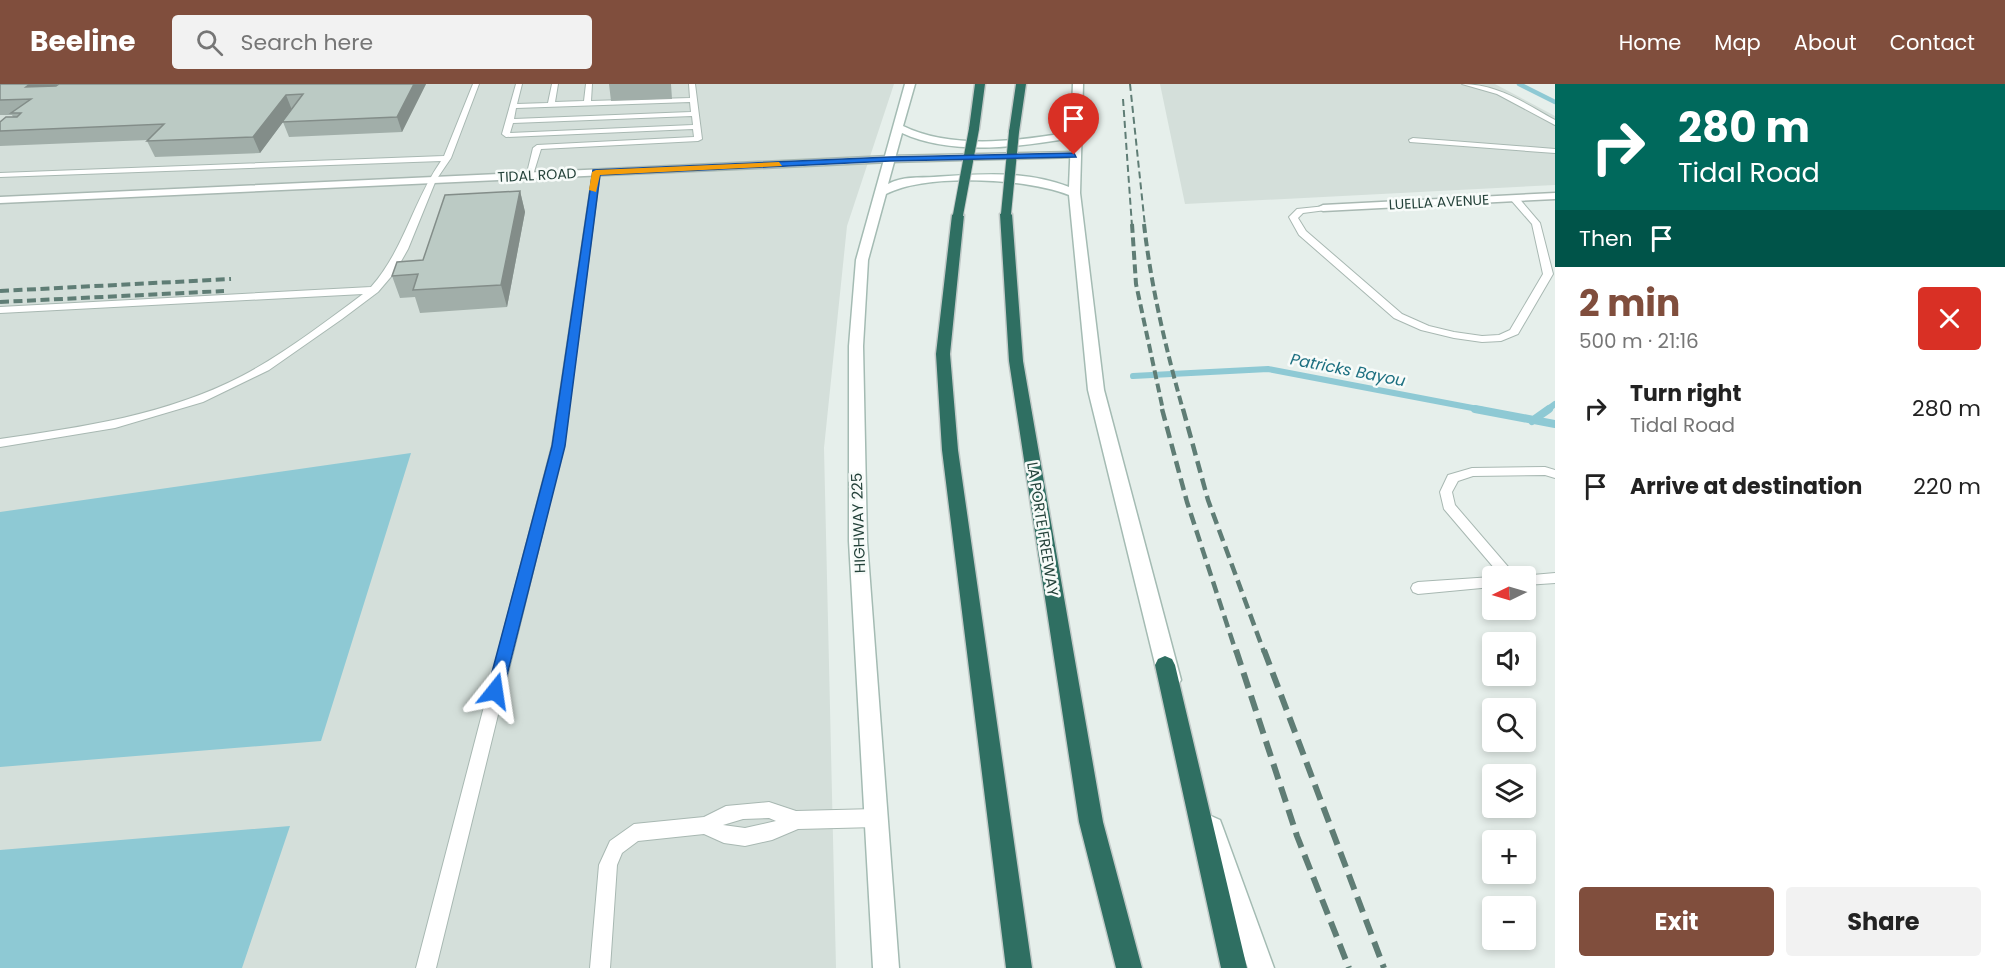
<!DOCTYPE html>
<meta charset="utf-8">
<style>
:root{--surface:#fff;--page:#f2f2f2;--text:#222;--muted:#767676;--accent:#804e3d}
body{margin:0;font-family:Poppins,sans-serif;background:var(--page);color:var(--text);height:100vh;display:flex;flex-direction:column;font-size:22px;white-space:nowrap}
*{box-sizing:border-box;margin:0}
p{font-size:20px;color:var(--muted)}
.icon{flex:none;width:33px;height:33px;fill:none;stroke:currentColor;stroke-width:2;stroke-linecap:round;stroke-linejoin:round}
.map{position:relative;flex:1;overflow:hidden}
.side{display:flex;flex-direction:column;background:var(--surface);width:450px}
.side>*{flex:none}
.hud{background:#00695c;color:#fff;overflow:hidden}
.needle{width:39px;rotate:265deg}
.tools{position:absolute;left:1482px;top:482px;display:grid;gap:12px}
.tools a{display:grid;place-items:center;width:54px;height:54px;border-radius:6px;background:var(--surface);box-shadow:0 3px 9px #0003;font-size:30px}
.pin{position:absolute;display:grid;place-items:center;width:51px;height:51px;color:#fff;margin:-62px -26px;border-radius:50% 50% 50% 0;rotate:-45deg;box-shadow:0 0 6px #0007}
.pin .icon{rotate:45deg}
.me{position:absolute;width:66px;margin:-33px;rotate:15deg;stroke-linejoin:round;filter:drop-shadow(0 0 4px #0008)}
.turn{display:flex;align-items:center;gap:21px;height:126px;padding:0 24px;font-size:27px}
.turn .icon{width:78px;height:78px;stroke-width:2.5}
.turn b{display:block;font-size:42px;line-height:51px}
.then{display:flex;align-items:center;height:57px;padding:0 24px;background:#0003;gap:12px;font-size:22px}
.round{display:grid;place-items:center;flex:none;width:63px;height:63px;border-radius:6px;background:var(--page)}
.head{display:flex;align-items:center;justify-content:space-between;height:102px;padding:0 24px}
h1{font-size:36px;font-weight:700;line-height:45px;color:var(--accent)}
.action{display:flex;gap:12px;margin-top:auto;padding:12px 24px}
.action a{flex:1;height:69px;border-radius:6px;background:var(--accent);color:#fff;font-size:24px;font-weight:700;line-height:69px;text-align:center}
.action a+a{background:var(--page);color:var(--text)}
ul{padding:0;list-style:none}
li{display:flex;align-items:center;gap:18px;height:78px;padding:0 24px}
li div{flex:1}
li b{display:block;font-size:22px}
li em{font-style:normal}
header{display:flex;align-items:center;gap:36px;box-sizing:border-box;height:84px;padding:0 30px;background:var(--accent);color:#fff}
header strong{font-size:28px}
nav{display:flex;gap:33px;margin-inline-start:auto;font-size:21px}
.search{width:420px;height:54px;background:var(--page);display:flex;align-items:center;gap:15px;box-sizing:border-box;padding:0 21px;border-radius:6px;color:var(--muted);font-size:22px}
main{display:flex;flex:1;min-height:0}
.map>svg:first-child{display:block}
</style>
<header>
<strong>Beeline</strong>
<div class="search"><svg class="icon" aria-label="search" viewBox="0 0 24 24"><circle cx="10" cy="10" r="6"/><path d="M15 15l6 6"/></svg>Search here</div>
<nav><a>Home</a><a>Map</a><a>About</a><a>Contact</a></nav>
</header>
<main>
<div class="map">
<svg width="1555" height="884" viewBox="0 0 1555 884">
<rect width="100%" height="100%" fill="#e6efeb"/>
<path fill="#d4dfda" d="M0,0h894l-47,142 -23,222 12,520h-836z
M1160,0h335l60,32v69l-370,19z"/>
<path fill="#8ec9d4" d="M411,369l-90,288 -321,26v-255z
M290,742l-48,142h-242v-118z"/>
<g fill="none" stroke-linecap="round" stroke-linejoin="round">
<path stroke="#8ec9d4" stroke-width="4.5" d="M1519,0l36,18"/>
<path stroke="#8ec9d4" stroke-width="6" d="M1133,292l135,-7 215,41
M1547,326l8,-6"/>
<path stroke="#8ec9d4" stroke-width="8" d="M1475,325l80,15
M1532,337l17,-12"/>
<g stroke="#a8b8b2" stroke-width="2">
<path id="service" d="M473,0h6l-28,74 -15,22 -28,69 -13,23 -17,20 -36,27 -73,51 -66,32 -88,26 -115,19v-8c83,-12 167,-24 242,-63 43,-23 82,-53 121,-82l-363,19v-6l371,-20c33,-37 42,-86 70,-126l-441,16v-4l444,-17z
M516,0h6l-5,20 31,-1 4,-19h6l-3,18 29,-1 2,-17h6l-1,17 99,-3 -1,-14h6l7,55 -4,2 -157,8 -8,26 -7,2 7,-29 4,-3 157,-8 -1,-8 -187,8 -4,-3zM690,18l1,10 -177,7 2,-11zM692,32l1,9 -183,8 3,-10z
M1462,0c35,0 63,19 93,36v5l-58,-31z
M1413,54l142,11v4l-145,-11 -1,-2z
M593,86l7,2 -36,273 -128,523h-20l136,-523z
M1511,112h6l23,27 13,51 -35,60 -17,7 -19,1 -28,-4 -33,-8 -27,-12 -95,-83 -10,-18 8,-8 29,-3v4l-23,3 -5,5 8,13 96,83 27,12 25,6 28,4 17,-1 11,-5 33,-56 -11,-50 -21,-24z
M1545,383l10,3v8l-10,-3 -72,1 -15,5 -6,11 3,13 61,71h-15l-57,-67 -4,-17 8,-17 24,-7z
M1555,489v10l-29,2v-9h-5z
M1492,493v10l-74,7 -5,-2 -2,-4 2,-4 5,-2z
M769,718l27,9 80,-2 6,3 3,6 -3,6 -6,3 -78,2 -26,11 -27,6 -21,-3 -20,-9 -66,7 -16,12 -5,12 -7,103h-20l9,-103 11,-24 24,-17 70,-7 22,-11zM769,734l7,3 -31,7 -22,-3 20,-6z"/>
</g>
<g stroke="#a8b8b2" stroke-width="3">
<path id="minor" d="M1555,109v6l-232,12 -6,-3 6,-3z"/>
</g>
<g stroke="#a8b8b2" stroke-width="3">
<path id="tertiary" d="M1074,68l4,1v4l-188,5 -890,41v-6l890,-41z"/>
</g>
<g stroke="#a4bbb3" stroke-width="3">
<path id="secondary" d="M905,0h10l-12,42c49,24 117,15 168,6l2,-48h10l-3,109 24,197 77,290 -4,6 -7,3 -7,-3 -4,-6 -71,-290 -19,-195c-43,-17 -143,-22 -183,-1l-18,66 -5,86 4,195 32,427h-26l-24,-427v-195l7,-86zM902,49c49,23 117,14 169,5l-2,49c-44,-17 -89,-13 -135,-10 -15,1 -32,-1 -46,7z
M1211,732l9,4 3,8 51,140h-26l-49,-140 3,-8z"/>
</g>
<g stroke="#c2cac8" stroke-width="3">
<path id="motorway" d="M975,0h10l-6,45 -5,3 -5,-3z
M1016,0h10l-7,48 -5,3 -5,-3z
M1006,126l6,4 11,147 80,461 39,146h-26l-37,-146 -70,-461 -9,-147z
M958,127l6,4 -14,139 8,96 74,518h-26l-64,-518 -6,-96 16,-139z
M1165,572l7,3 3,6 72,303h-26l-66,-303 3,-6z"/>
</g>
<use href="#service" fill="#fff" fill-rule="evenodd"/>
<use href="#minor" fill="#fff" fill-rule="evenodd"/>
<use href="#tertiary" fill="#fff" fill-rule="evenodd"/>
<use href="#secondary" fill="#fff" fill-rule="evenodd"/>
<use href="#motorway" fill="#2f6f62" fill-rule="evenodd"/>
<path stroke="#5f7d75" stroke-width="2" stroke-dasharray="7 4" stroke-linecap="butt" d="M1130,0l15,142
M1123,15l9,127"/>
<path stroke="#5f7d75" stroke-width="4" stroke-dasharray="9 4.5" stroke-linecap="butt" d="M1132,140l4,60 27,126
M1144,140c7,63 22,125 39,186
M0,207l231,-12
M0,218l224,-11"/>
<path stroke="#5f7d75" stroke-width="4.5" stroke-dasharray="12 6" stroke-linecap="butt" d="M1162,325l25,93 49,150
M1183,325l25,91 56,152"/>
<path stroke="#5f7d75" stroke-width="6" stroke-dasharray="16 8" stroke-linecap="butt" d="M1236,566l61,186 52,132
M1264,566l120,318"/>
<g stroke="#c2cac8" stroke-width="12" stroke-linecap="butt">
<path id="motorway-bridge" d="M1006,130l8,-82
M958,131l16,-86"/>
</g>
<use href="#motorway-bridge" stroke="#2f6f62" stroke-width="10"/>
</g>
<path fill="#a1aea9" d="M0,0h58l-3,2 4,-2h367l-24,48 -113,5 -6,-15 -23,31 -105,4 -8,-16 1,-1 -148,6v-24l13,-5 -1,-2h-12z
M609,0h62l1,15 -61,2z
M520,107l5,21 -18,95 -87,6 -5,-16 -15,1 -8,-22 31,-16z"/>
<path fill="#838d89" d="M30,0h28l-24,18 -8,-15z
M414,0h12l-24,48 -5,-15z
M286,11l6,15 -32,43 -7,-16z
M520,107l5,21 -18,95 -6,-22z"/>
<path fill="#bbcac4" stroke="#838d89" stroke-width="1.5" d="M0,0h30l-4,3 30,-1 3,-2h355l-17,33 -115,5 21,-28 -17,1 -33,42 -106,4 17,-17 -164,7v-9l6,-5h11l4,-4h-10l20,-14 -31,1z
M520,107l-19,94 -88,5 5,-16 -26,2 5,-14 26,-2 22,-65z"/>
<path fill="#1a73e8" stroke="#114b97" stroke-width="1.5" d="M1074,69l2,4 -186,4 -290,14 -35,271 -62,245 -3,5h-11l-2,-5 65,-245 41,-276 297,-13z"/>
<path fill="#f59e0b" d="M779,78l3,4 -182,9 -4,17 -7,-2 3,-18 4,-2z"/>
<g text-anchor="middle" dominant-baseline="central" stroke-width="5" stroke-linejoin="round" paint-order="stroke">
<g font-size="14" fill="#24423a" stroke="#f7fbf9">
<text transform="translate(537 91) rotate(-3)">TIDAL ROAD</text>
<text transform="translate(1439 118) rotate(-3)">LUELLA AVENUE</text>
</g>
<g font-size="15" fill="#24423a" stroke="#f7fbf9">
<text transform="translate(858 439) rotate(-92)">HIGHWAY 225</text>
<text transform="translate(1043 445) rotate(81)">LA PORTE FREEWAY</text>
</g>
<g font-size="16" font-style="italic" fill="#1c6f80" stroke="#f7fbf9">
<text transform="translate(1348 286) rotate(11)">Patricks Bayou</text>
</g>
</g>
</svg>
<div class="tools">
<a><svg class="needle" viewBox="-14 -14 28 28"><path d="M0-13l5 13h-10z" fill="#e53935"/><path d="M0 13l5-13h-10z" fill="#767676"/></svg></a>
<a><svg class="icon" aria-label="sound" viewBox="0 0 24 24"><path d="M4 9h4l5-4v14l-5-4H4zM17 9q2 3 0 6"/></svg></a>
<a><svg class="icon" aria-label="search" viewBox="0 0 24 24"><circle cx="10" cy="10" r="6"/><path d="M15 15l6 6"/></svg></a>
<a><svg class="icon" aria-label="layers" viewBox="0 0 24 24"><path d="M12 4l9 5-9 5-9-5zM3 14l9 5 9-5"/></svg></a>
<a>+</a>
<a>−</a>
</div>
<div class="pin" style="left:1074px;top:71px;background:#d93025"><svg class="icon" aria-label="arrive" viewBox="0 0 24 24"><path d="M6 21V4h12l-3 4 3 4H6"/></svg></div>
<svg class="me" style="left:495px;top:607px" viewBox="-20 -20 40 40"><path d="M0-17L14 15 0 8-14 15z" fill="#1a73e8" stroke="#fff" stroke-width="4"/></svg>
</div>
<section class="side">
<div class="hud">
<div class="turn"><svg class="icon" aria-label="right" viewBox="0 0 24 24"><path d="M7 20v-9h11M14 6l5 5-5 5"/></svg><div><b>280 m</b>Tidal Road</div></div>
<div class="then">Then<svg class="icon" aria-label="arrive" viewBox="0 0 24 24"><path d="M6 21V4h12l-3 4 3 4H6"/></svg></div>
</div>
<div class="head"><div><h1>2 min</h1><p>500 m · 21:16</p></div><a class="round" style="background:#d93025;color:#fff"><svg class="icon" aria-label="close" viewBox="0 0 24 24"><path d="M6 6l12 12M18 6L6 18"/></svg></a></div>
<ul>
<li><svg class="icon" aria-label="right" viewBox="0 0 24 24"><path d="M7 20v-9h11M14 6l5 5-5 5"/></svg><div><b>Turn right</b><p>Tidal Road</p></div><em>280 m</em></li>
<li><svg class="icon" aria-label="arrive" viewBox="0 0 24 24"><path d="M6 21V4h12l-3 4 3 4H6"/></svg><div><b>Arrive at destination</b></div><em>220 m</em></li>
</ul>
<div class="action"><a>Exit</a><a>Share</a></div>
</section>
</main>
